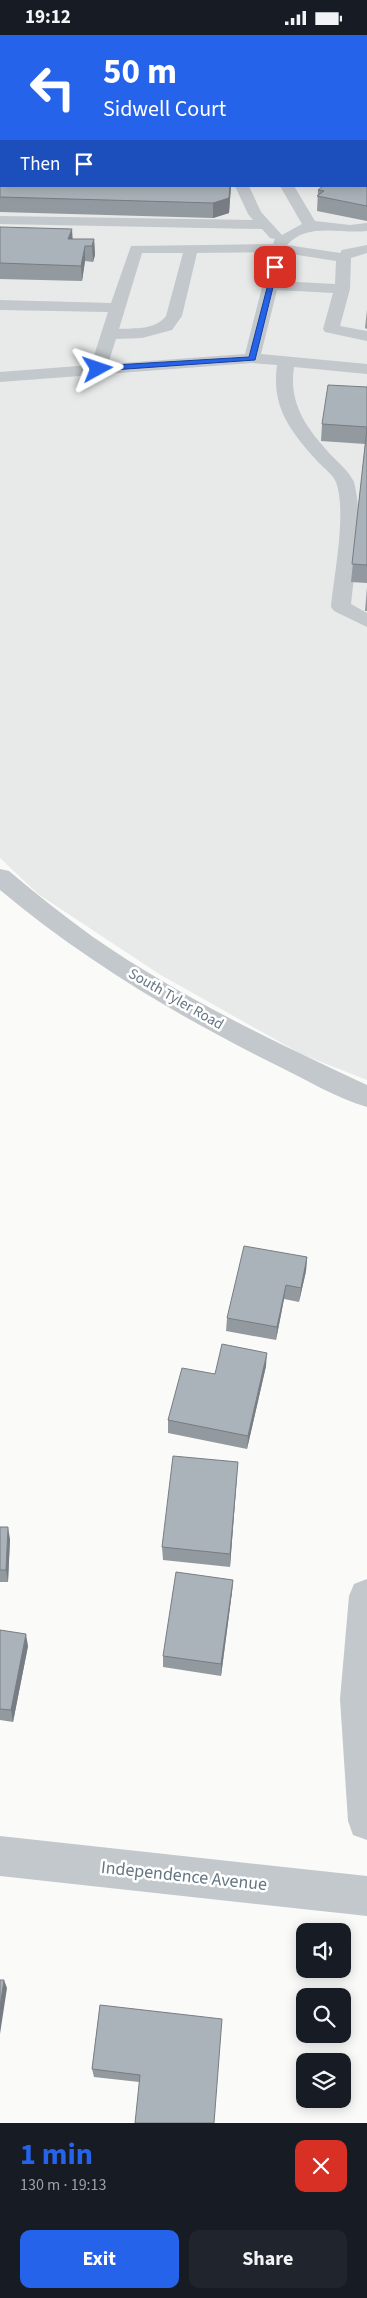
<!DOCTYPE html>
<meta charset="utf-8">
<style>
:root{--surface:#171b24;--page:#20242c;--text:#f1f3f6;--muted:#9ea1a6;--accent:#2563eb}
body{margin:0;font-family:"Source Sans 3",sans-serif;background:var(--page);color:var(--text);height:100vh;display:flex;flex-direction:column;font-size:19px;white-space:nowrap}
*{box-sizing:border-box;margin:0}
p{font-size:16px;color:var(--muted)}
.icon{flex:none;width:28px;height:28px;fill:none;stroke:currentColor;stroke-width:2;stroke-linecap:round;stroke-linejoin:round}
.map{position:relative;height:2088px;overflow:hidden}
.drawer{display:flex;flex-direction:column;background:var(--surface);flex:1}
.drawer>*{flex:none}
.hud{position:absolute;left:0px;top:0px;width:368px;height:152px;box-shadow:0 2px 12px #0003;background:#2563eb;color:#fff;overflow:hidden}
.buttons{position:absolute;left:296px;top:1888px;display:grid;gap:10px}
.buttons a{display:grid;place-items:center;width:55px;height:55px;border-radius:10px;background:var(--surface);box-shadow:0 2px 12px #0003;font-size:25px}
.pin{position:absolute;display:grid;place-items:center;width:42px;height:42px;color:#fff;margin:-21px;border-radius:10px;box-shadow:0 2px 8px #0006}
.me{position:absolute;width:55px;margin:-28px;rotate:85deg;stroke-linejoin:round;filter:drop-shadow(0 0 4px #0008)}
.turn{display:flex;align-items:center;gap:18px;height:105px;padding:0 20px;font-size:22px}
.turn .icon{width:65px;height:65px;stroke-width:2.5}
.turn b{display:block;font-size:35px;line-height:42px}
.then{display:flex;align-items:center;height:48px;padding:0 20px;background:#0003;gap:10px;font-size:19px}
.round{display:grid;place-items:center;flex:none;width:52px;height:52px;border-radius:10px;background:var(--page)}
.head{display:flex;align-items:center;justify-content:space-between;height:85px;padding:0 20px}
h1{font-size:30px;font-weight:700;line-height:38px;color:var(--accent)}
.primary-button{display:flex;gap:10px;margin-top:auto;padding:10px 20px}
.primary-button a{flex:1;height:58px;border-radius:10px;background:var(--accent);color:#fff;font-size:20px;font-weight:700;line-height:58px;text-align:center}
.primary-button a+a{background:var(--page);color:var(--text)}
.status{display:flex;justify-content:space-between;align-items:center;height:35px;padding:0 25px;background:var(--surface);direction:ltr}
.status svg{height:14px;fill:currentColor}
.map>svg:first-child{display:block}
</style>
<div class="status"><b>19:12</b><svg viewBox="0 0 49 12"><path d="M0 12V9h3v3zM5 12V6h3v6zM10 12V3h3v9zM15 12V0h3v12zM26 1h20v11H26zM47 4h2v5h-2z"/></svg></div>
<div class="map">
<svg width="367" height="2088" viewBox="0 0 367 2088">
<rect width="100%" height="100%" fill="#fafaf8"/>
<path fill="#e8e9e9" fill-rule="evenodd" d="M0,0h367v1045l-66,-26 -142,-80 -121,-80 -38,-36zM1,1h365v150h-365z"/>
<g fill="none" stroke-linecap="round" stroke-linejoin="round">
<path fill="#c3c8cc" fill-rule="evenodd" d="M0,3h1v6h-1z
M1,26v9l-1,1v-9z
M0,66h1v8h-1z
M0,90h1v8h-1z
M235,151h14l12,26 21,23 20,-11 -22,-38h14l21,35 35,4 17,-2v8c-27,3 -60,-9 -80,14l53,8 2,-3 25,-5v8l-16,5 -1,31 -10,37 27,5v10l-42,-9 -2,-3 10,-36 -56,-3 -16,64 106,10v10l-73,-7c-6,39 15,64 40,91 8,8 15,14 20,24 10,39 1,83 -3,122l16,9v14l-33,-16 -3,-4c3,-33 16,-95 5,-125 -3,-7 -12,-14 -18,-20 -27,-30 -47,-54 -41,-97l-25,-2 -252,19v-10l91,-7 17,-53 -108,-2v-10l111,3 20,-57 142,-2 2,-5 -5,-1 -8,-9 -262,-5v-8l253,4 -5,-6zM271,217l-26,102 -137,10 8,-25 26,-1 30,-8 10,-14 15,-63zM142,218h41l-17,63c-11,14 -30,12 -47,13zM285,218l51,8 -1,23 -56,-3z
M0,834l9,2c27,23 55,45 84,66 85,59 180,104 274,148v22c-31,-9 -60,-27 -89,-41 -99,-49 -193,-105 -278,-176z
M367,1544v261l-14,-5 -5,-14 -8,-122 9,-103 5,-12z
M0,1801l367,40v40l-367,-40z"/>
</g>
<path fill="#929a9f" d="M367,106v80l-50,-10 1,-21 48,-4z
M0,130l231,21 -2,27 -16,5 -213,-6z
M0,192l73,12h21l1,16 -2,7 -8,-1 -3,20 -82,-2z
M367,275v19l-2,-1z
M367,352v196l-16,-1 14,-138 -44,-3 1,-17z
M367,552v24h-2z
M307,1222l-1,14 -7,31 -15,-3 -8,41 -50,-9 1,-13z
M266,1331l-19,83 -79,-16v-13l47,-46z
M237,1440l-7,92 -67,-7 -1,-13z
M0,1492l10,12 -2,43h-8z
M233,1545l-1,12 -11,84 -58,-9v-11z
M0,1595l28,16 -15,76 -13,-2z
M100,1970l114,118 -75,-41 -45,-5 -2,-8z"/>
<path fill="#777d82" d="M230,151h1l-2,27 -16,5v-15z
M72,194l1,15 -5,-5z
M94,204l1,16 -2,7 -1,-16z
M85,211v15l-3,20 -1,-15z
M307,1222l-1,14 -7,31 2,-14z
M286,1250l-2,14 -8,41 1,-13z
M267,1318l-1,13 -19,83 1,-13z
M238,1427l-1,13 -7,92v-13z
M8,1492l2,12 -2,43 -2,-12z
M233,1545l-1,12 -11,84v-12z
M26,1599l2,12 -15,76 -2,-12z
M4,1945l3,8 -7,46v-27z"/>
<path fill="#aab3b9" stroke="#777d82" d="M366,106h1v65l-50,-10 7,-5 -6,-1 5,-4h43z
M0,130h1v21h229l-1,12 -16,5 -213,-6z
M0,192l72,2 -4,10h26l-2,7h-7l-4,20 -81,-3z
M328,350l39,2v40l-45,-3z
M367,393v137l-15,-1z
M244,1211l63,11 -6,31 -15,-3 -9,42 -50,-9z
M222,1309l45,9 -19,83 -80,-16 14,-52 33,6z
M173,1421l65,6 -8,92 -68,-7z
M0,1492h8l-2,43h-6z
M176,1537l57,8 -12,84 -58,-8z
M0,1595l26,4 -15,76 -11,-1z
M0,1945h4l-4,27z
M100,1970l122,14 -8,104h-79l5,-48 -48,-6z"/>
<path fill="#2563eb" stroke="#184099" d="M273,230l5,2 -23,93 -157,11 -3,-2 3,-3 151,-9z"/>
<g text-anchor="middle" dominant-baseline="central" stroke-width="5" stroke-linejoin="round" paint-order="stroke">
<g font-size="15" fill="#657683" stroke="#fff">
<text transform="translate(176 964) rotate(30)">South Tyler Road</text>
</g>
<g font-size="18" fill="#657683" stroke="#fff">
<text transform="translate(184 1841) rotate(6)">Independence Avenue</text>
</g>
</g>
</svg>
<div class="buttons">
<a><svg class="icon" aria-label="sound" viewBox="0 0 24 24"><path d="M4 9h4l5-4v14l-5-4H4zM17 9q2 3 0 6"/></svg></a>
<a><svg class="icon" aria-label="search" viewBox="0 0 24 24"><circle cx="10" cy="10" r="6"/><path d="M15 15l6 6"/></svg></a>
<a><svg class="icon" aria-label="layers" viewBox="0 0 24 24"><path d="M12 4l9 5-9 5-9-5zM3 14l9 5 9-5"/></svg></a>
</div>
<div class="pin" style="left:275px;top:232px;background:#d93025"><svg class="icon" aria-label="arrive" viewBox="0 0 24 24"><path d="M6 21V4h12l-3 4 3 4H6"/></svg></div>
<svg class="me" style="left:98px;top:334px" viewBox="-20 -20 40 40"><path d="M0-17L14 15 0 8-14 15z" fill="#2563eb" stroke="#fff" stroke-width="4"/></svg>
<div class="hud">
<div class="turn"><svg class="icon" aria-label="left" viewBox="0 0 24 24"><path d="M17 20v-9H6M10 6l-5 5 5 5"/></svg><div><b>50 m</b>Sidwell Court</div></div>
<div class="then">Then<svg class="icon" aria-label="arrive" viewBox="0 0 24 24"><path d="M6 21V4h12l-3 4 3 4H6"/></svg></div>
</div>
</div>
<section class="drawer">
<div class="head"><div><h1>1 min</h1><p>130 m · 19:13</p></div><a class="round" style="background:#d93025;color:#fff"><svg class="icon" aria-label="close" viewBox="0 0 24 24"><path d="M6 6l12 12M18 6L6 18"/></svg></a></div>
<div class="primary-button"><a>Exit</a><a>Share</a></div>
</section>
